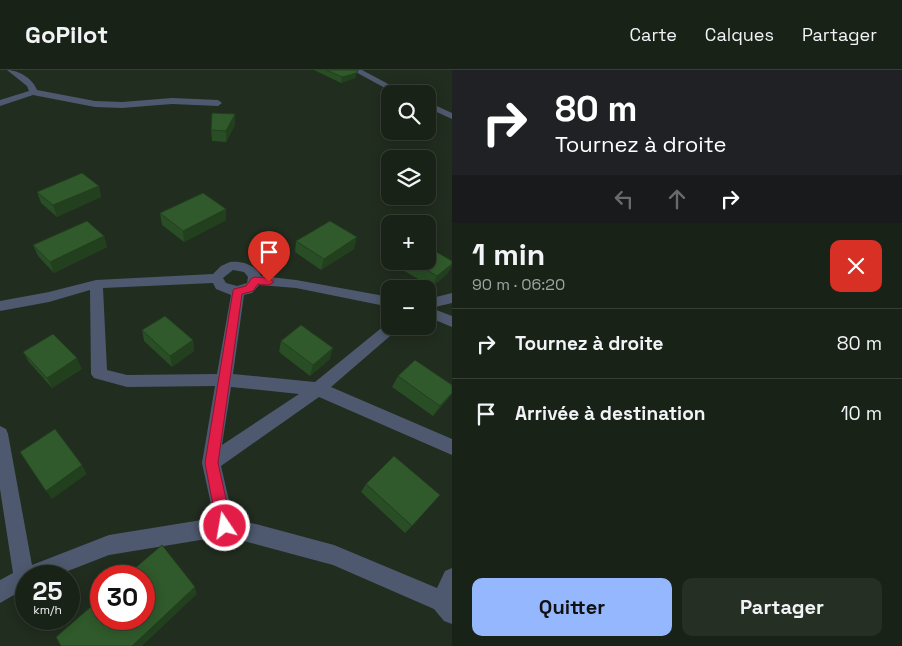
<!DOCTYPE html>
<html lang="fr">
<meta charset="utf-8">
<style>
:root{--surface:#192217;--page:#262f24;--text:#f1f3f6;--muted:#9fa4a1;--line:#373f36;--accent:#94b7fd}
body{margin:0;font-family:"Space Grotesk",sans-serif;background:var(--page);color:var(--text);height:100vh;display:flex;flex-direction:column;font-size:19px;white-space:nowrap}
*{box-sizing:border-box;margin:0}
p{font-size:16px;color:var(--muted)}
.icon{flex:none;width:28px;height:28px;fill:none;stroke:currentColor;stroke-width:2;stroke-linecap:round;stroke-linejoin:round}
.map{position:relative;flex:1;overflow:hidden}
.details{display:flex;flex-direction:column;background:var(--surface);width:450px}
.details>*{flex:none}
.guide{background:#202124;color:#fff;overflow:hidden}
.fabs{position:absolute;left:381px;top:15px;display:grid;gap:10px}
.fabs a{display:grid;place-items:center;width:55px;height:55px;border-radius:10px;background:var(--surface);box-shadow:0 2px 12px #0003,0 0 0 1px var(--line);font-size:25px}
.speed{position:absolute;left:15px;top:495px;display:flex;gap:10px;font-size:25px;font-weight:700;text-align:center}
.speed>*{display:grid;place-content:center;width:65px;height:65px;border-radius:50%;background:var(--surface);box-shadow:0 2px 12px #0003,0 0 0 1px var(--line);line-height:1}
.speed small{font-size:12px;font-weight:400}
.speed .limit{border:8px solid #d22;background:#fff;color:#111}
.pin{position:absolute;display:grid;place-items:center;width:42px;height:42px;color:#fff;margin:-51px -21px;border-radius:50% 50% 50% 0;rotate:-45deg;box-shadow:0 0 5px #0007}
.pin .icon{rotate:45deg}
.me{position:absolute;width:55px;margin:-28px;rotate:348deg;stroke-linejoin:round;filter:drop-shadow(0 0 4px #0008)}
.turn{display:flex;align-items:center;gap:18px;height:105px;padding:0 20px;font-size:22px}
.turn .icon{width:65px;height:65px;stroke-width:2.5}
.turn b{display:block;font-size:35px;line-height:42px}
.lanes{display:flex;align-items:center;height:48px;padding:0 20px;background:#0003;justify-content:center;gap:25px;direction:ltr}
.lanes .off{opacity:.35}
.round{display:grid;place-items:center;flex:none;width:52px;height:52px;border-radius:10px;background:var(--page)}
.headline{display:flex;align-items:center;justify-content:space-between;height:85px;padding:0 20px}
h1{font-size:30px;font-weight:700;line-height:38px}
.cta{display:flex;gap:10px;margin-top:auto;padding:10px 20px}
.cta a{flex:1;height:58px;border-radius:10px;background:var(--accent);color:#111;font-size:20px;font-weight:700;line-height:58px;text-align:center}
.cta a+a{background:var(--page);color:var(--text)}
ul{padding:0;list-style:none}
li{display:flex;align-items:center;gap:15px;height:70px;padding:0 20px;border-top:1px solid var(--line)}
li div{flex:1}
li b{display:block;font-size:19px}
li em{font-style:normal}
header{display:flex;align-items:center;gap:30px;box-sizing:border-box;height:70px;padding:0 25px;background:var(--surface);border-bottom:1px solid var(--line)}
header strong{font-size:24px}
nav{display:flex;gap:28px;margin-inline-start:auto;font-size:18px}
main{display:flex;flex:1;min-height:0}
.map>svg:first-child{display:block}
</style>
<header>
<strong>GoPilot</strong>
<nav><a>Carte</a><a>Calques</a><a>Partager</a></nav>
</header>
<main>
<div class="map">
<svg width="452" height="576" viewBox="0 0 452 576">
<rect width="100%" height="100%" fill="#212d1f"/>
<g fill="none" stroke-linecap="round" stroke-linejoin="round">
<path fill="#4e596f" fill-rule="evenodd" d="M7,0c12,0 26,9 30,20l58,11 27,1 50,-4 46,2 4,3 -4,3 -46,-2 -50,4 -27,-1 -62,-12 -33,11v-6l29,-9 -2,-5z
M352,0h10l45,24h-11z
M428,32l24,11v6l-24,-11z
M230,192c13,-1 25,3 31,14l35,4 94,17v10l-94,-19 -37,-3 -7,8 -8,2 -11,79 82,8 75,-61v5h9l-2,4 -66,57 121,52v16l-133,-58 -98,69 12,52 101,27 103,43 8,-17 7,-3v56l-8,-3 -10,-12 -101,-44 -108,-29 -116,19 -54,21h-29v12l-26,15v-23l13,-7 -13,-84v-63l6,3 2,5 24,131 77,-30 105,-17 -12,-55 13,-77 -88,1 -33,-9 -3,-4 -1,-84 -41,12 -49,9v-10l49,-9 47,-12 117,-6 8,-8zM233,200l11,2 4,5 -1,6 -10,3 -11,-3 -3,-5zM213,213l3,6 15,6 -14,79 -90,1 -20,-5 -4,-82zM231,317l68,7 -77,51z
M452,223v10l-21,5 21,8v11l-24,-10v-18z"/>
</g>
<path fill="#294d25" d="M314,0h44l-3,8 -14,5z
M235,44v11l-9,17 -14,-1 -1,-11z
M99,116l2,11 -44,20 -16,-14 -4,-11z
M226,139v11l-42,22 -22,-17 -2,-12z
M104,166l3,11 -53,26 -16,-17 -5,-11z
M296,171l58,8 -33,21 -26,-18z
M404,191h24l20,12 -16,14 -31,-18z
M142,260l51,10 1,11 -22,16 -28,-26z
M281,271l49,18 -20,17 -31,-24z
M23,282l59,17 -30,19 -23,-26z
M398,306l54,9v9l-19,22 -41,-29z
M366,414l46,42 -7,7 -44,-41z"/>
<path fill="#223f1e" d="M358,0l-3,8 -14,5 1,-6z
M235,44v11l-9,17v-11z
M99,116l2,11 -44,20 -4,-12z
M226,139v11l-42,22 -1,-11z
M104,166l3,11 -53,26 -4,-11z
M357,167l-3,12 -33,21 3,-11z
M452,194v2l-4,7 -16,14 5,-11z
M193,270l1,11 -22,16 -2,-11z
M333,278l-3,11 -20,17 3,-11z
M77,288l5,11 -30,19 -5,-10z
M452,323v1l-3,4 -16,18 7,-10z
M82,395l5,9 -35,25 -6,-8z
M195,517l2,7 -55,52h-10z"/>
<path fill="#305a2b" stroke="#223f1e" d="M326,0h32l-1,3 -15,4z
M212,43l23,1 -9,17 -15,-1z
M82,103l17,13 -46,19 -16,-13z
M203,123l23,16 -43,22 -23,-18z
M87,151l17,15 -54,26 -17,-17z
M330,151l27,16 -33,22 -28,-18z
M428,177l24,14v3l-15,12 -25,-15h16z
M165,246l28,24 -23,16 -28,-26z
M301,255l32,23 -20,17 -32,-24z
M53,264l24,24 -30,20 -24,-26z
M415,290l37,25v8l-12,13 -42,-30z
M55,359l27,36 -36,26 -26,-39z
M394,386l46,39 -28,31 -46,-42z
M162,475l33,42 -63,59h-71l-5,-9 45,-39v21h43v-43h-18z"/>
<path fill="#e11d48" stroke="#92132f" d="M255,207l14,1 5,4 -5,3 -11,-1 -5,7 -11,3 -24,169 14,63 -2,5 -5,2 -5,-2 -3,-5 -12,-63 28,-172 1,-2 12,-3 6,-8z"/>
</svg>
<div class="fabs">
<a><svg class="icon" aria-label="search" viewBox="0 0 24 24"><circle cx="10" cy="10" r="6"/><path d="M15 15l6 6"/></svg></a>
<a><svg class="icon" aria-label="layers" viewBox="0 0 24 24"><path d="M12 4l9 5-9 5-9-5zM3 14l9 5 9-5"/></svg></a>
<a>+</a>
<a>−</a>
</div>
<div class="speed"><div>25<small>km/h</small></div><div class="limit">30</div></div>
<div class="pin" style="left:269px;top:212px;background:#d93025"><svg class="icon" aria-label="arrive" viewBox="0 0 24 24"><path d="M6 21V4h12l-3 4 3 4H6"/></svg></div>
<svg class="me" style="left:225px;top:456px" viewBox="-20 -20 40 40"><circle r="17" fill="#e11d48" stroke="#fff" stroke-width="3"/><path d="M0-11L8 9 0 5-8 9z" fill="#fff"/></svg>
</div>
<section class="details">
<div class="guide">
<div class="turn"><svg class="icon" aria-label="right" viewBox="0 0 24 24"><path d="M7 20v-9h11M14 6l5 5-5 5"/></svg><div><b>80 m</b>Tournez à droite</div></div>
<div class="lanes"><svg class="icon off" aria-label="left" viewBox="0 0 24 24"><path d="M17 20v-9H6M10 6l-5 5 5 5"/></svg><svg class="icon off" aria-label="ahead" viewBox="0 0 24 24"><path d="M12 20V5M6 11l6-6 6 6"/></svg><svg class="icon" aria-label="right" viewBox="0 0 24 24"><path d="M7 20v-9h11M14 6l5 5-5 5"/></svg></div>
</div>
<div class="headline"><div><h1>1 min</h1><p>90 m · 06:20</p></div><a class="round" style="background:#d93025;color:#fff"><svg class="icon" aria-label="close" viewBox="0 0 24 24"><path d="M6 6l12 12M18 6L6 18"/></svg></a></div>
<ul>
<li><svg class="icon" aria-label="right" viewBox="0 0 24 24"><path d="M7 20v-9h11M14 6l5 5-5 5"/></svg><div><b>Tournez à droite</b></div><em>80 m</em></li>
<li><svg class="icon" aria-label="arrive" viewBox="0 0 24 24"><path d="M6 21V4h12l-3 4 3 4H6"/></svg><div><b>Arrivée à destination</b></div><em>10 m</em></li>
</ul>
<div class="cta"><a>Quitter</a><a>Partager</a></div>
</section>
</main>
